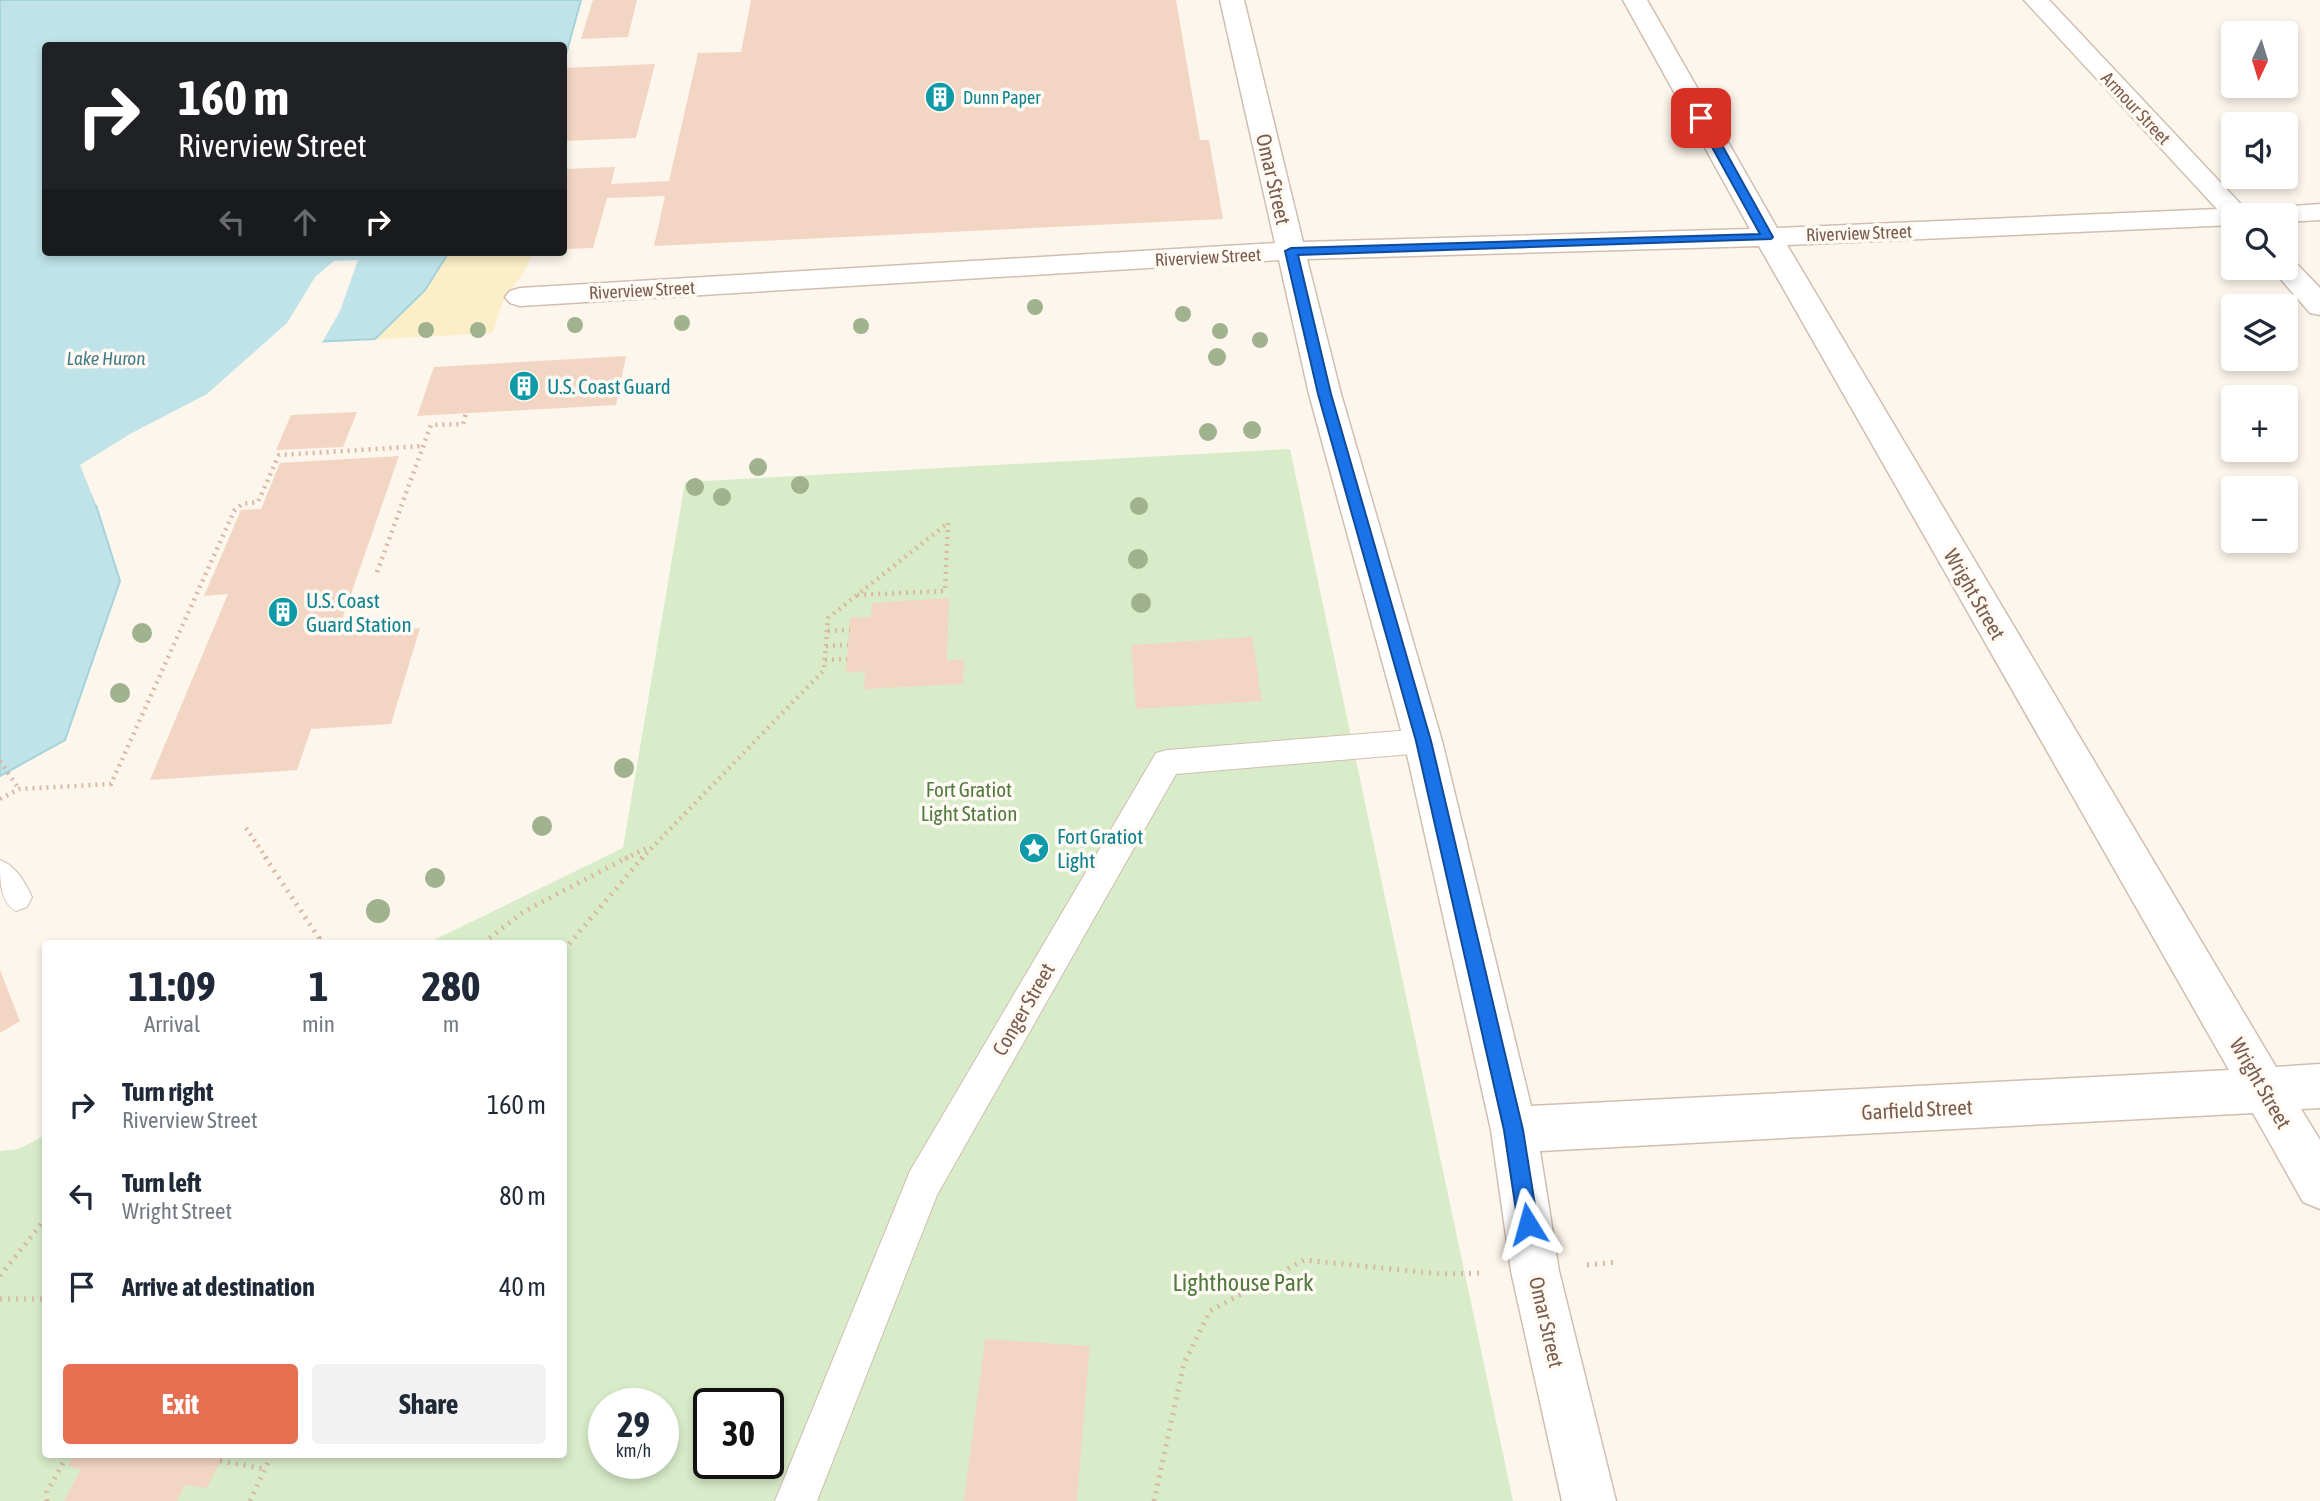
<!DOCTYPE html>
<meta charset="utf-8">
<style>
:root{--surface:#fff;--page:#f2f2f3;--text:#1f2937;--muted:#747a83;--accent:#e76f51}
body{margin:0;font-family:"Asap Condensed",sans-serif;background:var(--page);color:var(--text);height:100vh;display:flex;flex-direction:column;font-size:26px;white-space:nowrap}
*{box-sizing:border-box;margin:0}
p{font-size:23px;color:var(--muted)}
.icon{flex:none;width:38px;height:38px;fill:none;stroke:currentColor;stroke-width:2;stroke-linecap:round;stroke-linejoin:round}
.map{position:relative;flex:1;overflow:hidden}
.drawer{position:absolute;left:42px;top:940px;width:525px;height:518px;display:flex;flex-direction:column;background:var(--surface);border-radius:7px;box-shadow:0 4px 10px #0003}
.drawer>*{flex:none}
.hud{position:absolute;left:42px;top:42px;width:525px;height:214px;border-radius:7px;box-shadow:0 4px 10px #0003;background:#202124;color:#fff;overflow:hidden}
.needle{width:46px;rotate:184deg}
.buttons{position:absolute;left:2221px;top:21px;display:grid;gap:14px}
.buttons a{display:grid;place-items:center;width:77px;height:77px;border-radius:7px;background:var(--surface);box-shadow:0 4px 10px #0003;font-size:35px}
.speed{position:absolute;left:588px;top:1388px;display:flex;gap:14px;font-size:35px;font-weight:700;text-align:center}
.speed>*{display:grid;place-content:center;width:91px;height:91px;border-radius:50%;background:var(--surface);box-shadow:0 4px 10px #0003;line-height:1}
.speed small{font-size:18px;font-weight:400}
.speed .limit{border:4px solid #111;border-radius:10px;background:#fff;color:#111}
.pin{position:absolute;display:grid;place-items:center;width:60px;height:60px;color:#fff;margin:-30px;border-radius:14px;box-shadow:0 4px 10px #0006}
.me{position:absolute;width:77px;margin:-38px;rotate:352deg;stroke-linejoin:round;filter:drop-shadow(0 0 5px #0008)}
.turn{display:flex;align-items:center;gap:24px;height:147px;padding:0 21px;font-size:32px}
.turn .icon{width:91px;height:91px;stroke-width:2.5}
.turn b{display:block;font-size:49px;line-height:60px}
.lanes{display:flex;align-items:center;height:66px;padding:0 21px;background:#0003;justify-content:center;gap:35px;direction:ltr}
.lanes .off{opacity:.35}
.eta{display:flex;justify-content:space-evenly;align-items:center;height:119px;text-align:center}
.eta b{font-size:42px;font-weight:700;line-height:49px}
.primary-button{display:flex;gap:14px;margin-top:auto;padding:14px 21px}
.primary-button a{flex:1;height:80px;border-radius:7px;background:var(--accent);color:#fff;font-size:28px;font-weight:700;line-height:80px;text-align:center}
.primary-button a+a{background:var(--page);color:var(--text)}
ul{padding:0;list-style:none}
li{display:flex;align-items:center;gap:21px;height:91px;padding:0 21px}
li div{flex:1}
li b{display:block;font-size:26px}
li em{font-style:normal}
.map>svg:first-child{display:block}
</style>
<div class="map">
<svg width="2320" height="1501" viewBox="0 0 2320 1501">
<rect width="100%" height="100%" fill="#fdf6ec"/>
<path fill="#d8ecc9" fill-rule="evenodd" d="M1290,449l223,1052h-1513v-350l19,-2 26,-14 1,319h518v-511h-136l195,-95 62,-366zM604,1404h59v59h-59zM709,1404h59v59h-59z"/>
<path fill="#fcefc7" d="M369,252h164l-9,20 -21,29 -10,32 -169,9z"/>
<path fill="#bfe3e8" stroke="#a5d3da" stroke-width="2" d="M0,0h581l-17,62v-16h-518v206h403l-24,38 -50,49 -63,3 -224,138 32,101 -55,159 -65,36z"/>
<path fill="#fdf6ec" d="M358,260l-18,51 -20,35h-6l-28,26 -111,78 -83,33 7,21 -3,1 -16,-40 50,-31 77,-40 80,-71 28,-46 19,-16z"/>
<path fill="#f3d5c3" d="M593,0h44l-9,37 -47,2z
M751,0h425l24,140h9l14,79 -569,27 11,-50 -58,2 -14,50 -29,1v-80l51,-2 -4,17 58,-3 29,-128 43,-1z
M655,64l-19,74 -72,3v-73z
M626,356l-10,49 -199,11 17,-49z
M357,412l-14,35 -67,3 15,-35z
M399,456l-62,178 83,-6 -29,96 -80,5 -14,41 -147,10 78,-186 -24,2 37,-86 20,-1 19,-46z
M949,598l-2,63 17,-2 -1,25 -99,5 1,-18 -19,2 4,-55 21,-1 1,-14z
M1252,637l10,64 -126,8 -5,-64z
M0,970l20,51 -20,12z
M985,1339l105,7 -13,155h-113z
M75,1454h149l-17,34 -22,-3 -8,16h-113l17,-32 -13,-3z"/>
<g fill="none" stroke-linecap="round" stroke-linejoin="round">
<g stroke="#d1beb0" stroke-width="2">
<path id="lane" d="M1423,729l10,3 5,9 -5,9 -10,3 -247,21 -239,421 -120,306h-42l135,-330 246,-418 11,-3z
M0,860c16,6 25,22 32,37l-5,10 -11,4c-16,-9 -16,-29 -16,-51z"/>
</g>
<g stroke="#d1beb0" stroke-width="3">
<path id="street" d="M1220,0h24l59,242 447,-13 -127,-229h24l130,228 440,-19 -193,-209h25l201,214 3,-5 67,-5v16l-34,2v-7h-53v10l-446,20 489,822 44,-3v44l-19,1 19,31v69l-17,-7 -50,-89 -713,38 19,120 57,230h-54l-51,-230 -20,-141 -87,-389 -95,-347 -30,-134 -759,46 -10,-3 -5,-6 5,-6 10,-3 755,-45zM1759,246l12,21 458,803 -698,36 -89,-365 -101,-347 -34,-135z
M2286,259l9,3 25,26v27l-10,-2 -39,-45h15z"/>
</g>
<path stroke="#d9b8a5" stroke-width="4.5" stroke-dasharray="2 5" stroke-linecap="butt" d="M948,523l-3,68 -88,4z
M377,572l54,-147 32,-1 3,-11
M828,631l22,-1
M826,646l22,-1
M825,660l22,-1
M0,761l19,28
M0,799l19,-10 92,-5 123,-273 8,-7 16,-2 21,-47 144,-9
M246,828l21,31
M625,859l25,-13
M641,859l183,-189 4,-52 29,-23"/>
<path stroke="#d9b8a5" stroke-width="5" stroke-dasharray="2 6" stroke-linecap="butt" d="M265,857l54,81 -2,5
M483,943l40,-31 105,-55
M564,950l79,-93
M1587,1265l30,-3
M0,1276l46,-58
M0,1299h46
M220,1461l45,8
M47,1501v-9l21,-38
M250,1501l22,-47
M1154,1501l30,-138 26,-52 94,-51 137,14 43,-1"/>
<use href="#lane" fill="#fff" fill-rule="evenodd"/>
<use href="#street" fill="#fff" fill-rule="evenodd"/>
</g>
<g fill="#a0b28e">
<circle cx="1035" cy="307" r="8"/>
<circle cx="1183" cy="314" r="8"/>
<circle cx="682" cy="323" r="8"/>
<circle cx="575" cy="325" r="8"/>
<circle cx="861" cy="326" r="8"/>
<circle cx="426" cy="330" r="8"/>
<circle cx="478" cy="330" r="8"/>
<circle cx="1220" cy="331" r="8"/>
<circle cx="1260" cy="340" r="8"/>
<circle cx="1217" cy="357" r="9"/>
<circle cx="1252" cy="430" r="9"/>
<circle cx="1208" cy="432" r="9"/>
<circle cx="758" cy="467" r="9"/>
<circle cx="800" cy="485" r="9"/>
<circle cx="695" cy="487" r="9"/>
<circle cx="722" cy="497" r="9"/>
<circle cx="1139" cy="506" r="9"/>
<circle cx="1138" cy="559" r="10"/>
<circle cx="1141" cy="603" r="10"/>
<circle cx="142" cy="633" r="10"/>
<circle cx="120" cy="693" r="10"/>
<circle cx="624" cy="768" r="10"/>
<circle cx="542" cy="826" r="10"/>
<circle cx="435" cy="878" r="10"/>
<circle cx="378" cy="911" r="12"/>
</g>
<path fill="#1a73e8" stroke="#114b97" stroke-width="2" d="M1701,115l6,3 66,119 -2,2 -473,16 33,139 100,347 92,389 15,94 -3,7 -7,3 -7,-3 -3,-7 -14,-94 -88,-389 -98,-347 -33,-143 6,-3 469,-14 -64,-116z"/>
<defs>
<g id="building-disc" transform="scale(1.575)"><circle r="9.5" fill="#0f9aa8" stroke="#fffaf3"/><path d="M-4-6H4V6H1V3H-1V6H-4ZM-2.5-4.3h1.7v1.8h-1.7ZM.8-4.3h1.7v1.8H.8ZM-2.5-1h1.7V.8h-1.7ZM.8-1h1.7V.8H.8Z" fill="#fff"/></g>
<g id="sight-disc" transform="scale(1.575)"><circle r="9.5" fill="#0f9aa8" stroke="#fffaf3"/><path d="M0-6L1.8-2.2L6-1.7L2.9 1.2L3.7 5.4L0 3.3L-3.7 5.4L-2.9 1.2L-6-1.7L-1.8-2.2Z" fill="#fff"/></g>
</defs>
<g fill-rule="evenodd">
<use href="#building-disc" x="940" y="97"/>
<use href="#building-disc" x="524" y="386"/>
<use href="#building-disc" x="283" y="612"/>
<use href="#sight-disc" x="1034" y="848"/>
</g>
<g text-anchor="middle" dominant-baseline="central" stroke-width="7" stroke-linejoin="round" paint-order="stroke">
<g font-size="18" fill="#0d838f" stroke="#fffaf3" text-anchor="start">
<text x="963" y="97">Dunn Paper</text>
</g>
<g font-size="18" fill="#7a5c4d" stroke="#fffaf3">
<text transform="translate(2136 108) rotate(47)">Armour Street</text>
<text transform="translate(1859 233) rotate(-2)">Riverview Street</text>
<text transform="translate(1208 257) rotate(-3)">Riverview Street</text>
<text transform="translate(642 290) rotate(-3)">Riverview Street</text>
</g>
<g font-size="19" font-style="italic" fill="#437c86" stroke="#fffaf3">
<text x="106" y="358">Lake Huron</text>
</g>
<g font-size="21" fill="#7a5c4d" stroke="#fffaf3">
<text transform="translate(1274 179) rotate(77)">Omar Street</text>
<text transform="translate(1975 594) rotate(60)">Wright Street</text>
<text transform="translate(1023 1009) rotate(-60)">Conger Street</text>
<text transform="translate(2261 1083) rotate(60)">Wright Street</text>
<text transform="translate(1917 1109) rotate(-3)">Garfield Street</text>
<text transform="translate(1547 1322) rotate(77)">Omar Street</text>
</g>
<g font-size="21" fill="#0d838f" stroke="#fffaf3" text-anchor="start">
<text x="547" y="386">U.S. Coast Guard</text>
<text x="306" y="600">U.S. Coast<tspan x="306" dy="24">Guard Station</tspan></text>
<text x="1057" y="836">Fort Gratiot<tspan x="1057" dy="24">Light</tspan></text>
</g>
<g font-size="21" fill="#537a41" stroke="#fffaf3">
<text x="969" y="789">Fort Gratiot<tspan x="969" dy="24">Light Station</tspan></text>
</g>
<g font-size="24" fill="#537a41" stroke="#fffaf3">
<text x="1243" y="1282">Lighthouse Park</text>
</g>
</g>
</svg>
<div class="buttons">
<a><svg class="needle" viewBox="-14 -14 28 28"><path d="M0-13l5 13h-10z" fill="#e53935"/><path d="M0 13l5-13h-10z" fill="#747a83"/></svg></a>
<a><svg class="icon" aria-label="sound" viewBox="0 0 24 24"><path d="M4 9h4l5-4v14l-5-4H4zM17 9q2 3 0 6"/></svg></a>
<a><svg class="icon" aria-label="search" viewBox="0 0 24 24"><circle cx="10" cy="10" r="6"/><path d="M15 15l6 6"/></svg></a>
<a><svg class="icon" aria-label="layers" viewBox="0 0 24 24"><path d="M12 4l9 5-9 5-9-5zM3 14l9 5 9-5"/></svg></a>
<a>+</a>
<a>−</a>
</div>
<div class="speed"><div>29<small>km/h</small></div><div class="limit">30</div></div>
<div class="pin" style="left:1701px;top:118px;background:#d93025"><svg class="icon" aria-label="arrive" viewBox="0 0 24 24"><path d="M6 21V4h12l-3 4 3 4H6"/></svg></div>
<svg class="me" style="left:1528px;top:1224px" viewBox="-20 -20 40 40"><path d="M0-17L14 15 0 8-14 15z" fill="#1a73e8" stroke="#fff" stroke-width="4"/></svg>
<div class="hud">
<div class="turn"><svg class="icon" aria-label="right" viewBox="0 0 24 24"><path d="M7 20v-9h11M14 6l5 5-5 5"/></svg><div><b>160 m</b>Riverview Street</div></div>
<div class="lanes"><svg class="icon off" aria-label="left" viewBox="0 0 24 24"><path d="M17 20v-9H6M10 6l-5 5 5 5"/></svg><svg class="icon off" aria-label="ahead" viewBox="0 0 24 24"><path d="M12 20V5M6 11l6-6 6 6"/></svg><svg class="icon" aria-label="right" viewBox="0 0 24 24"><path d="M7 20v-9h11M14 6l5 5-5 5"/></svg></div>
</div>
<section class="drawer">
<div class="eta">
<div><b>11:09</b><p>Arrival</p></div>
<div><b>1</b><p>min</p></div>
<div><b>280</b><p>m</p></div>
</div>
<ul>
<li><svg class="icon" aria-label="right" viewBox="0 0 24 24"><path d="M7 20v-9h11M14 6l5 5-5 5"/></svg><div><b>Turn right</b><p>Riverview Street</p></div><em>160 m</em></li>
<li><svg class="icon" aria-label="left" viewBox="0 0 24 24"><path d="M17 20v-9H6M10 6l-5 5 5 5"/></svg><div><b>Turn left</b><p>Wright Street</p></div><em>80 m</em></li>
<li><svg class="icon" aria-label="arrive" viewBox="0 0 24 24"><path d="M6 21V4h12l-3 4 3 4H6"/></svg><div><b>Arrive at destination</b></div><em>40 m</em></li>
</ul>
<div class="primary-button"><a>Exit</a><a>Share</a></div>
</section>
</div>
